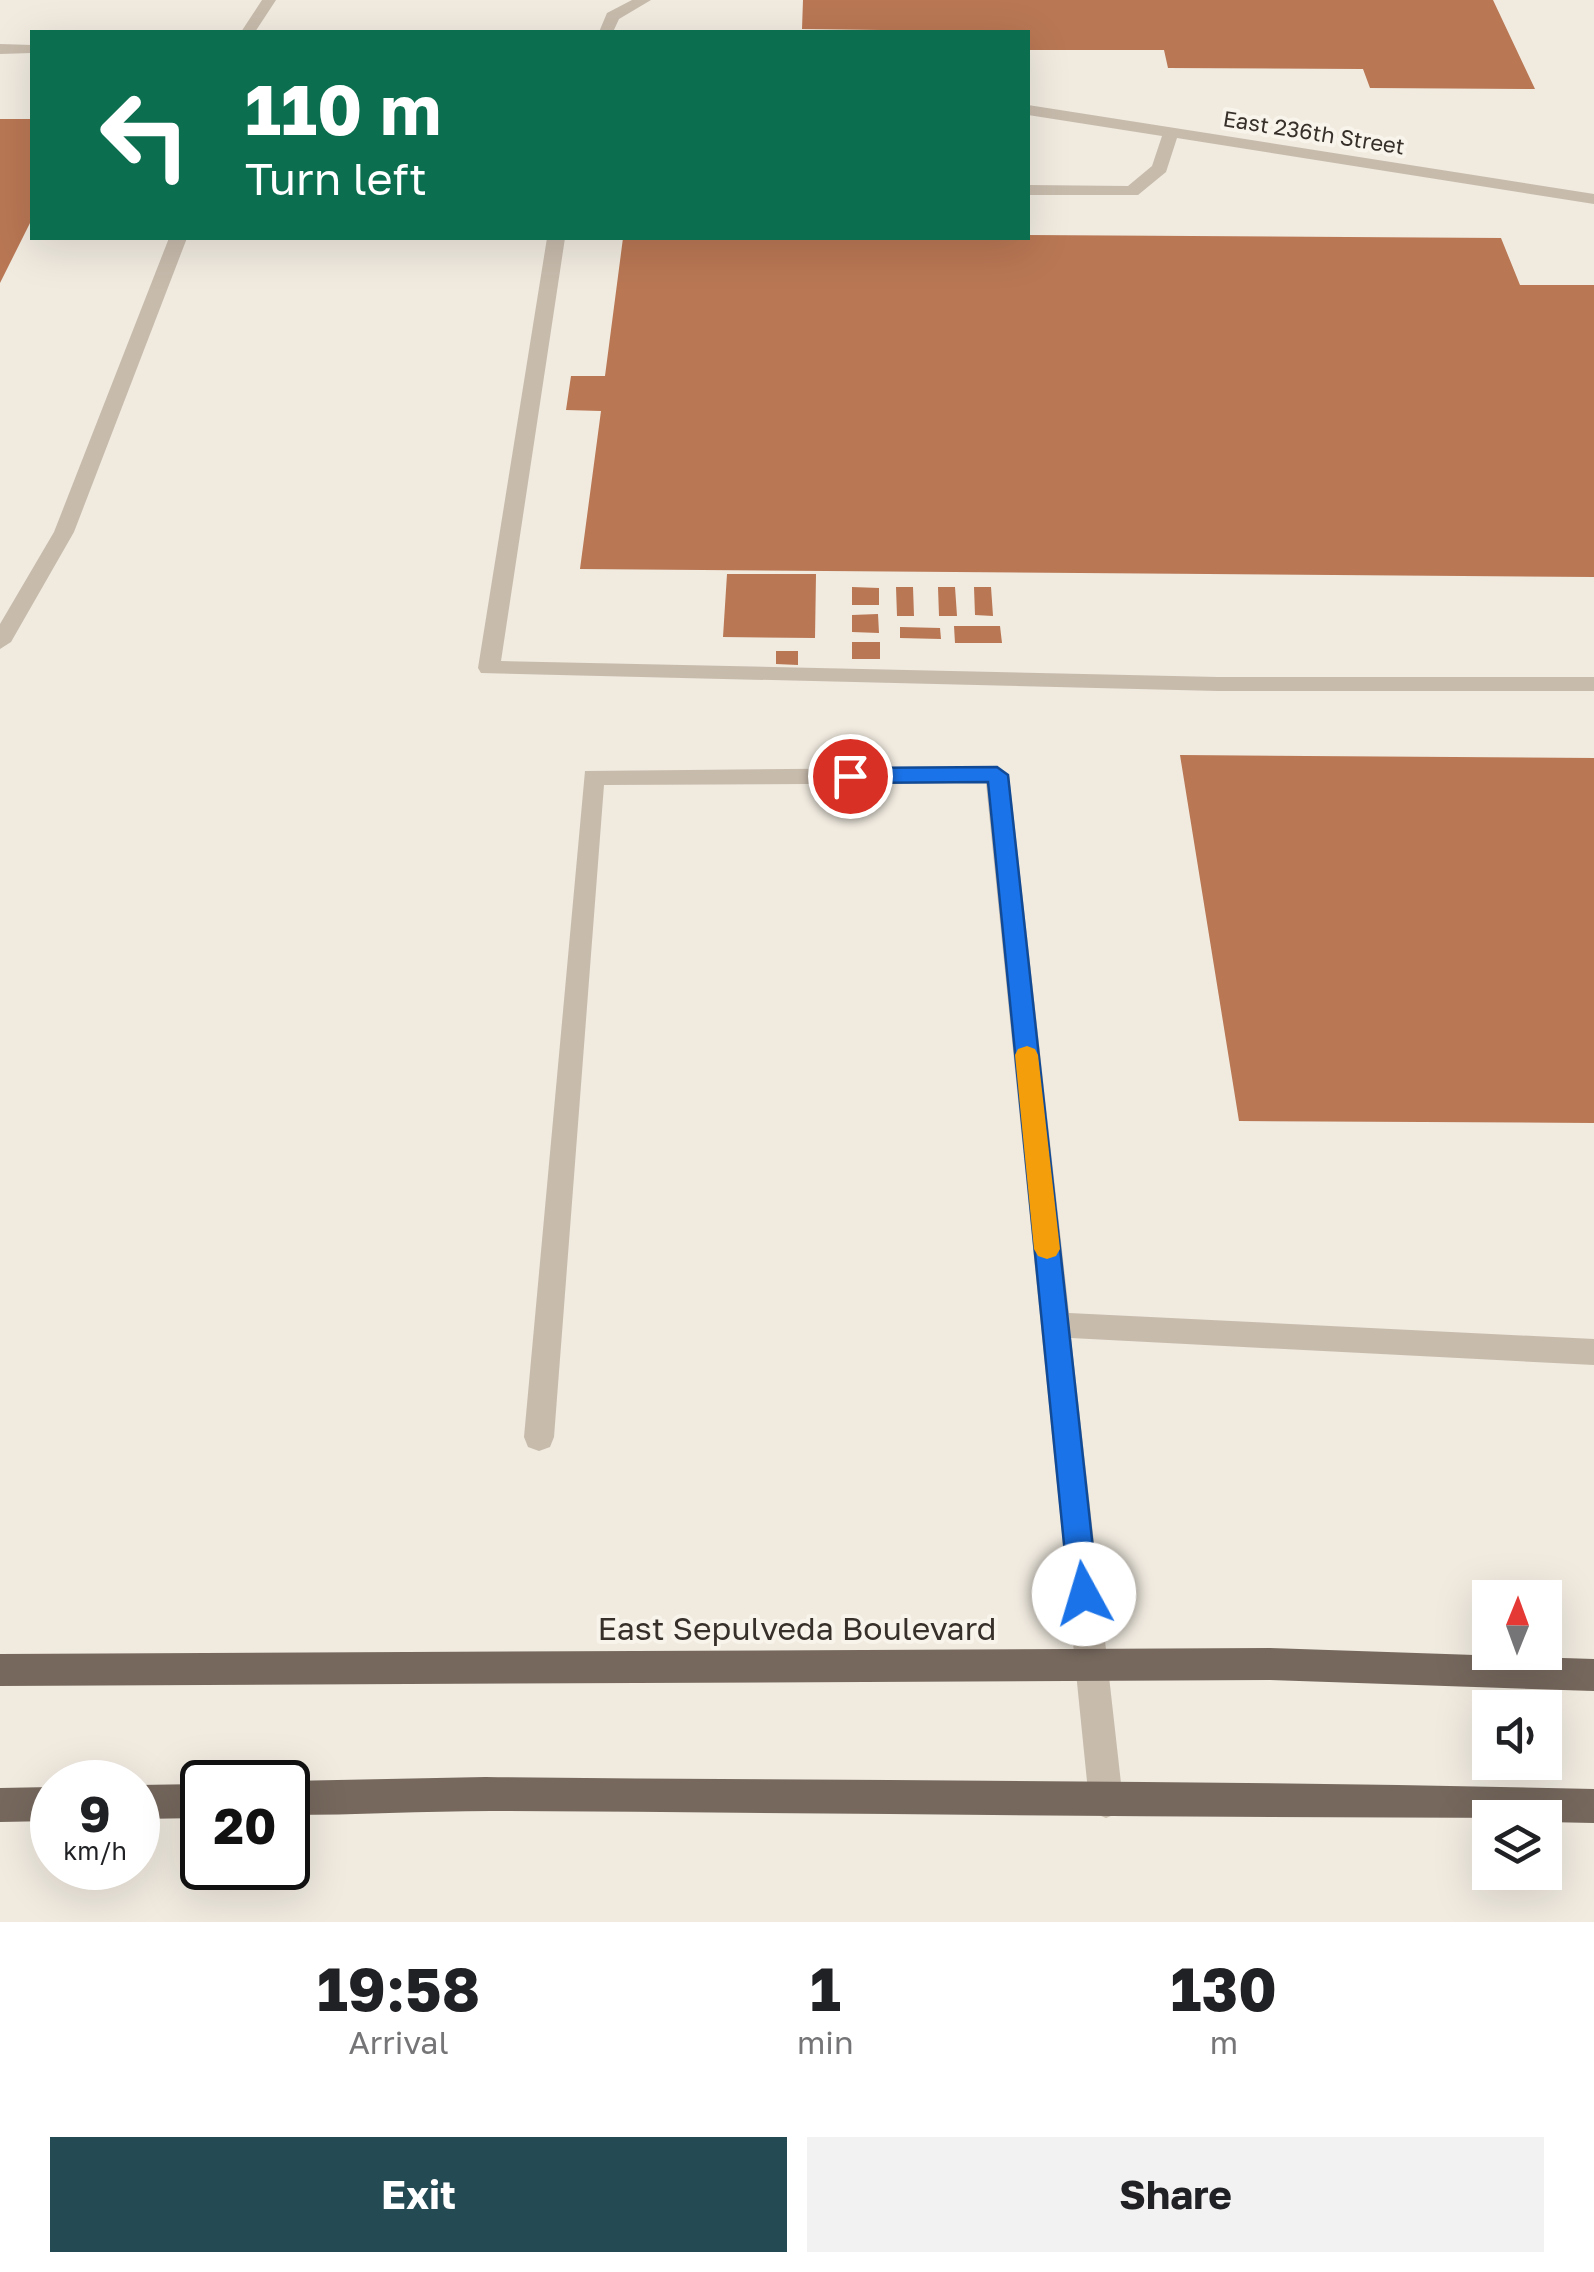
<!DOCTYPE html>
<style>
:root{--surface:#fff;--page:#f2f2f2;--text:#202124;--muted:#757577;--accent:#244b53}
body{margin:0;font-family:"Golos Text",sans-serif;background:var(--page);color:var(--text);height:100vh;display:flex;flex-direction:column;font-size:38px;white-space:nowrap}
*{box-sizing:border-box;margin:0}
p{font-size:32px;color:var(--muted)}
.icon{flex:none;width:55px;height:55px;fill:none;stroke:currentColor;stroke-width:2;stroke-linecap:round;stroke-linejoin:round}
.map{position:relative;height:1922px;overflow:hidden}
.side{display:flex;flex-direction:column;background:var(--surface);flex:1}
.side>*{flex:none}
.banner{position:absolute;left:30px;top:30px;width:1000px;height:210px;border-radius:0px;box-shadow:0 10px 40px #0002;background:#0b6e4f;color:#fff;overflow:hidden}
.needle{width:65px;rotate:1deg}
.tools{position:absolute;left:1472px;top:1580px;display:grid;gap:20px}
.tools a{display:grid;place-items:center;width:90px;height:90px;border-radius:0px;background:var(--surface);box-shadow:0 10px 40px #0002;font-size:50px}
.speed{position:absolute;left:30px;top:1760px;display:flex;gap:20px;font-size:50px;font-weight:700;text-align:center}
.speed>*{display:grid;place-content:center;width:130px;height:130px;border-radius:50%;background:var(--surface);box-shadow:0 10px 40px #0002;line-height:1}
.speed small{font-size:25px;font-weight:400}
.speed .limit{border:5px solid #111;border-radius:15px;background:#fff;color:#111}
.pin{position:absolute;display:grid;place-items:center;width:85px;height:85px;color:#fff;margin:-42px;border:5px solid #fff;border-radius:50%;box-shadow:0 2px 10px #0007}
.me{position:absolute;width:110px;margin:-55px;rotate:354deg;stroke-linejoin:round;filter:drop-shadow(0 0 8px #0008)}
.turn{display:flex;align-items:center;gap:35px;height:210px;padding:0 50px;font-size:45px}
.turn .icon{width:130px;height:130px;stroke-width:2.5}
.turn b{display:block;font-size:70px;line-height:85px}
.eta{display:flex;justify-content:space-evenly;align-items:center;height:170px;text-align:center}
.eta b{font-size:60px;font-weight:700;line-height:70px}
.cta{display:flex;gap:20px;margin-top:auto;padding:20px 50px}
.cta a{flex:1;height:115px;border-radius:0px;background:var(--accent);color:#fff;font-size:40px;font-weight:700;line-height:115px;text-align:center}
.cta a+a{background:var(--page);color:var(--text)}
.map>svg:first-child{display:block}
</style>
<div class="map">
<svg width="1594" height="1922" viewBox="0 0 1594 1922">
<rect width="100%" height="100%" fill="#f0eadf"/>
<path fill="#b97754" d="M803,0h690l42,89 -165,-1 -7,-19 -195,-1 -4,-18h-136v-18l-226,-3z
M0,119h32v100l-32,64z
M1028,235l473,3 19,47h74v292l-1014,-8 21,-158 -35,-1 5,-34h34l18,-138z
M727,574h89l-1,64 -92,-1z
M852,587l27,1v17h-27z
M896,587h17l1,29h-17z
M938,587h17l2,29h-18z
M974,587h17l2,29 -18,-1z
M878,614l1,19 -27,-1v-17z
M954,626h46l2,17h-47z
M900,627l40,1 1,11 -41,-1z
M852,642h28v17h-28z
M776,651h22v14l-22,-1z
M1180,755l414,3v365l-355,-2z"/>
<g fill="none" stroke-linecap="round" stroke-linejoin="round">
<path fill="#c7bbac" fill-rule="evenodd" d="M262,0h14l-21,32h-14z
M632,0h19l-32,19 -6,13h-14l8,-19z
M0,44l32,1v8l-32,1z
M1028,105l566,89v10l-417,-66 -11,34 -28,23h-110v-10l100,1 24,-20 10,-30 -134,-21z
M169,238h18l-113,294 -63,110 -11,7v-25l54,-92z
M547,238h18l-64,423 717,16h376v14h-376l-737,-18 -3,-5z
M997,767l12,8 60,538 525,26v26l-523,-27 52,463 -5,12 -12,5 -12,-5 -5,-12 -103,-1018 -382,2 -50,652 -4,10 -11,4 -11,-4 -4,-10 61,-666z"/>
<path fill="#76685d" fill-rule="evenodd" d="M1269,1648l325,11v32l-325,-11 -1269,6v-32z
M486,1777c369,4 739,3 1108,12v34l-49,-1v-4c-346,0 -703,-5 -1054,-7 -68,0 -136,4 -203,4l-4,-33 4,-1z
M202,1784v34l-64,1v-34z
M52,1787v34l-52,1v-34z"/>
</g>
<path fill="#1a73e8" stroke="#114b97" stroke-width="2.5" d="M997,767l11,8 90,819 -4,10 -10,4 -11,-4 -4,-10 -81,-812 -138,1 -10,-7 10,-8z"/>
<path fill="#f59e0b" d="M1027,1046l8,3 3,6 22,194 -4,7 -9,3 -9,-3 -4,-7 -19,-194 3,-6z"/>
<g text-anchor="middle" dominant-baseline="central" stroke-width="8" stroke-linejoin="round" paint-order="stroke">
<g font-size="22" fill="#362f2a" stroke="#f8f4eb">
<text transform="translate(1314 132) rotate(9)">East 236th Street</text>
</g>
<g font-size="32" fill="#362f2a" stroke="#f8f4eb">
<text x="797" y="1628">East Sepulveda Boulevard</text>
</g>
</g>
</svg>
<div class="tools">
<a><svg class="needle" viewBox="-14 -14 28 28"><path d="M0-13l5 13h-10z" fill="#e53935"/><path d="M0 13l5-13h-10z" fill="#757577"/></svg></a>
<a><svg class="icon" aria-label="sound" viewBox="0 0 24 24"><path d="M4 9h4l5-4v14l-5-4H4zM17 9q2 3 0 6"/></svg></a>
<a><svg class="icon" aria-label="layers" viewBox="0 0 24 24"><path d="M12 4l9 5-9 5-9-5zM3 14l9 5 9-5"/></svg></a>
</div>
<div class="speed"><div>9<small>km/h</small></div><div class="limit">20</div></div>
<div class="pin" style="left:850px;top:776px;background:#d93025"><svg class="icon" aria-label="arrive" viewBox="0 0 24 24"><path d="M6 21V4h12l-3 4 3 4H6"/></svg></div>
<svg class="me" style="left:1084px;top:1594px" viewBox="-20 -20 40 40"><circle r="19" fill="#fff"/><path d="M0-13L10 11 0 6-10 11z" fill="#1a73e8"/></svg>
<div class="banner">
<div class="turn"><svg class="icon" aria-label="left" viewBox="0 0 24 24"><path d="M17 20v-9H6M10 6l-5 5 5 5"/></svg><div><b>110 m</b>Turn left</div></div>
</div>
</div>
<section class="side">
<div class="eta">
<div><b>19:58</b><p>Arrival</p></div>
<div><b>1</b><p>min</p></div>
<div><b>130</b><p>m</p></div>
</div>
<div class="cta"><a>Exit</a><a>Share</a></div>
</section>
